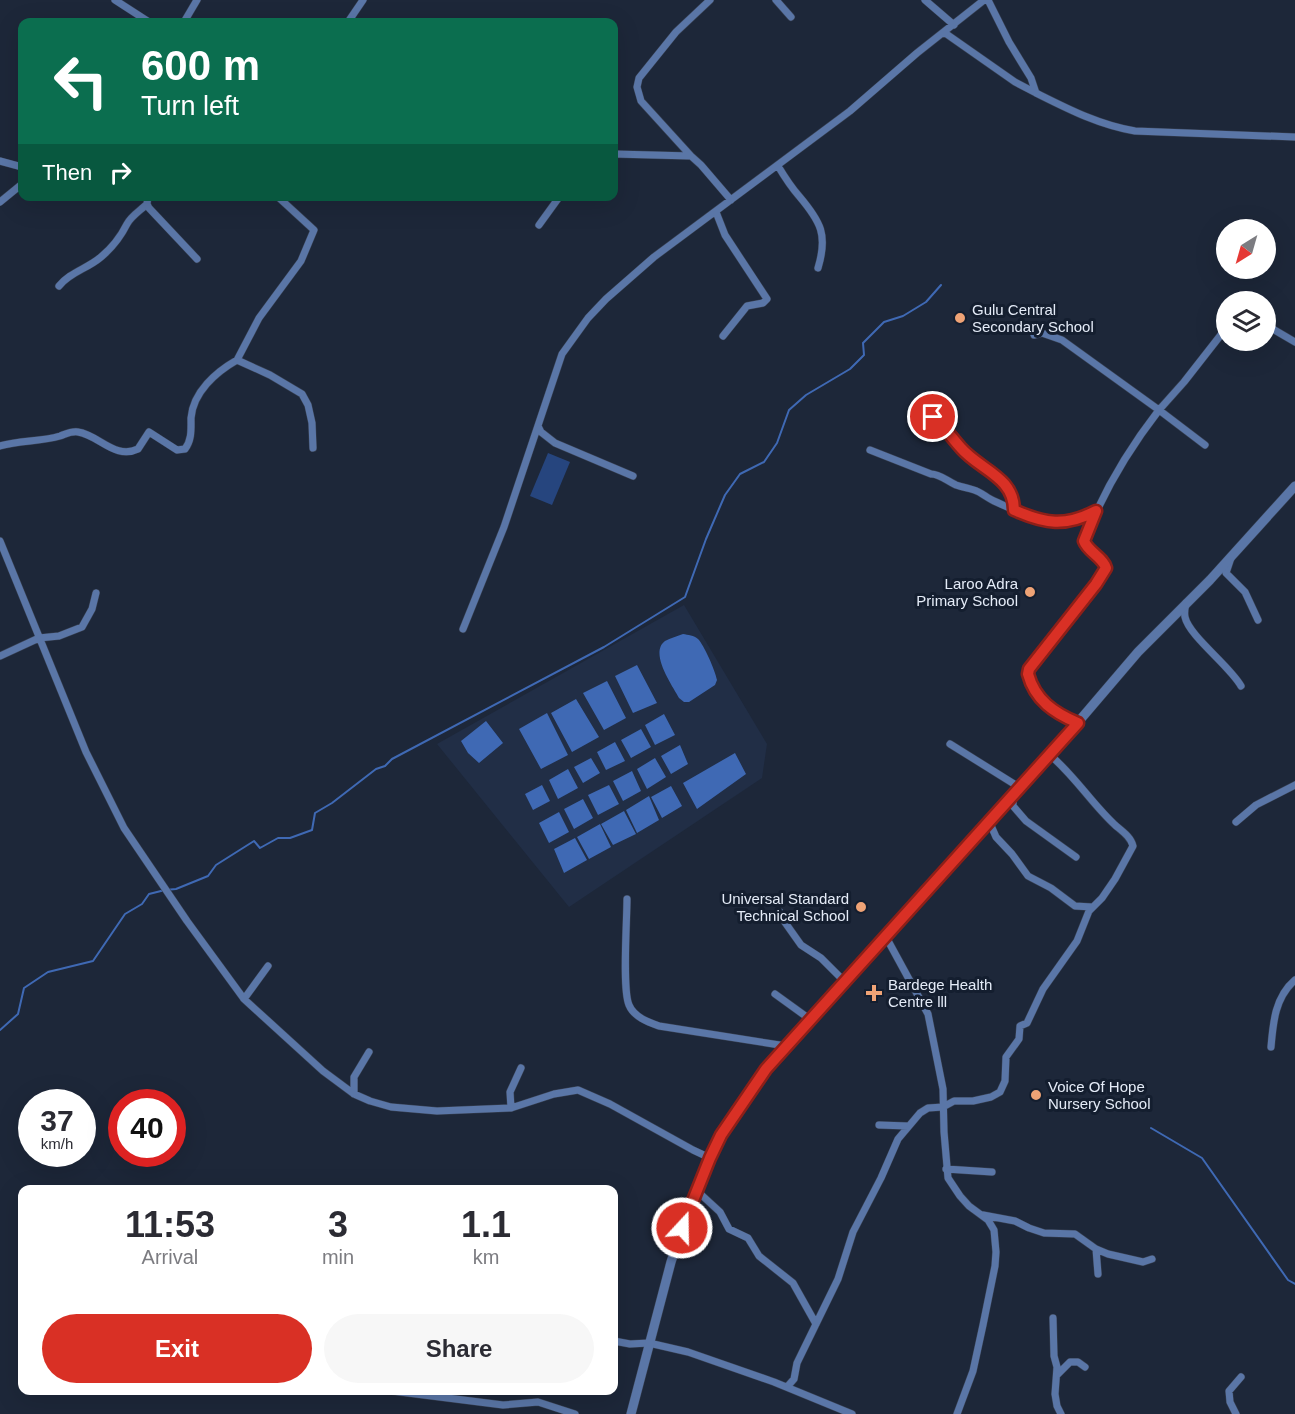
<!DOCTYPE html>
<style>
:root{--surface:#fff;--page:#f7f7f7;--text:#2b2b33;--muted:#7c7c81;--accent:#d93025}
body{margin:0;font-family:Helvetica,sans-serif;background:var(--page);color:var(--text);height:100vh;display:flex;flex-direction:column;font-size:22px;white-space:nowrap}
*{box-sizing:border-box;margin:0}
p{font-size:20px;color:var(--muted)}
.icon{flex:none;width:33px;height:33px;fill:none;stroke:currentColor;stroke-width:2;stroke-linecap:round;stroke-linejoin:round}
.map{position:relative;flex:1;overflow:hidden}
.sheet{position:absolute;left:18px;top:1185px;width:600px;height:210px;display:flex;flex-direction:column;background:var(--surface);border-radius:12px;box-shadow:0 6px 24px #0002}
.sheet>*{flex:none}
.guide{position:absolute;left:18px;top:18px;width:600px;height:183px;border-radius:12px;box-shadow:0 6px 24px #0002;background:#0b6e4f;color:#fff;overflow:hidden}
.needle{width:39px;rotate:217deg}
.controls{position:absolute;left:1216px;top:219px;display:grid;gap:12px}
.controls a{display:grid;place-items:center;width:60px;height:60px;border-radius:50%;background:var(--surface);box-shadow:0 6px 24px #0002;font-size:30px}
.speed{position:absolute;left:18px;top:1089px;display:flex;gap:12px;font-size:30px;font-weight:700;text-align:center}
.speed>*{display:grid;place-content:center;width:78px;height:78px;border-radius:50%;background:var(--surface);box-shadow:0 6px 24px #0002;line-height:1}
.speed small{font-size:15px;font-weight:400}
.speed .limit{border:9px solid #d22;background:#fff;color:#111}
.pin{position:absolute;display:grid;place-items:center;width:51px;height:51px;color:#fff;margin:-26px;border:3px solid #fff;border-radius:50%;box-shadow:0 2px 6px #0007}
.me{position:absolute;width:66px;margin:-33px;rotate:21deg;stroke-linejoin:round;filter:drop-shadow(0 0 4px #0008)}
.turn{display:flex;align-items:center;gap:21px;height:126px;padding:0 24px;font-size:27px}
.turn .icon{width:78px;height:78px;stroke-width:2.5}
.turn b{display:block;font-size:42px;line-height:51px}
.then{display:flex;align-items:center;height:57px;padding:0 24px;background:#0003;gap:12px;font-size:22px}
.eta{display:flex;justify-content:space-evenly;align-items:center;height:102px;text-align:center}
.eta b{font-size:36px;font-weight:600;line-height:42px}
.button{display:flex;gap:12px;margin-top:auto;padding:12px 24px}
.button a{flex:1;height:69px;border-radius:36px;background:var(--accent);color:#fff;font-size:24px;font-weight:600;line-height:69px;text-align:center}
.button a+a{background:var(--page);color:var(--text)}
.map>svg:first-child{display:block}
</style>
<div class="map">
<svg width="1295" height="1414" viewBox="0 0 1295 1414">
<rect width="100%" height="100%" fill="#1d2739"/>
<path fill="#212e46" d="M684,605l83,139 -5,34 -193,129 -132,-163z"/>
<path fill="#26457e" d="M548,453l22,9 -18,43 -22,-9z"/>
<path fill="#3f69b4" d="M683,634c5,1 11,1 15,5 6,6 17,31 19,41l-2,5 -26,17h-5l-5,-4c-7,-13 -30,-45 -14,-57 5,-3 13,-5 18,-7z
M637,665l20,38 -24,10 -18,-37z
M607,681l19,37 -22,12 -21,-37z
M576,699l23,38 -27,15 -21,-39z
M547,713l21,42 -27,14 -22,-40z
M664,714l11,21 -20,10 -10,-20z
M486,721l17,22 -24,20 -11,-10 -7,-12z
M641,729l10,18 -20,11 -10,-18z
M615,742l10,19 -19,9 -9,-18z
M680,745l8,19 -17,10 -10,-18z
M735,753l11,21 -49,35 -14,-26z
M591,758l9,15 -17,10 -9,-16z
M655,758l11,19 -19,12 -10,-20z
M568,769l10,19 -20,11 -9,-19z
M632,771l9,20 -18,10 -10,-20z
M542,785l8,16 -17,9 -8,-16z
M609,785l10,19 -21,11 -10,-20z
M671,786l11,20 -20,12 -11,-21z
M649,796l10,24 -22,13 -11,-23z
M583,799l10,19 -19,11 -10,-20z
M624,811l12,23 -23,11 -12,-21z
M559,812l10,20 -20,11 -10,-20z
M600,824l11,23 -22,12 -12,-22z
M575,838l12,22 -23,13 -10,-24z"/>
<g fill="none" stroke-linecap="round" stroke-linejoin="round">
<path stroke="#3f69b4" stroke-width="2" d="M0,1030l18,-16 6,-26 24,-16 45,-11 32,-47 17,-10 7,-10 16,-4 11,-1 32,-13 8,-11 38,-24 6,7 18,-10h12l22,-8 3,-17 17,-10 44,-34 9,-3 7,-7 212,-112 81,-50 21,-58 19,-44 15,-21 24,-12 13,-19 12,-33 17,-15 44,-26 14,-14 -1,-12 21,-21 19,-6 23,-14 15,-17
M1151,1128l51,30 86,122 7,4"/>
<g stroke="#394254" stroke-width="8">
<path id="minor" d="M115,0l34,22
M776,0l15,17
M925,0l29,25
M988,0l21,42 22,36 5,15c32,16 63,32 99,38l160,6
M184,22l13,-22
M348,22l15,-22
M945,33l70,49 21,11
M614,154l77,2 10,9 30,35
M691,156l-50,-55 -4,-14 2,-9 37,-46 34,-32
M0,161l22,6
M778,166c6,10 13,21 21,30 22,26 29,39 19,72
M148,196l-1,8 2,4 48,51
M277,196l37,34 -13,31 -42,57 -22,42 33,15 32,19 6,11 4,18 1,25
M0,202l22,-18
M716,212l9,23 42,64 -4,4 -16,3 -24,30
M539,225l21,-29
M59,286c11,-14 28,-17 42,-29 12,-10 19,-19 26,-33 4,-8 14,-14 20,-20
M1266,325l29,17
M1034,335l8,-2 20,7 97,70 25,-28 43,-55
M918,404l27,23 24,29 36,28 8,12 1,14
M538,426l3,6 14,11 78,33
M0,446c20,-6 40,-4 60,-10 6,-2 11,-5 18,-4 21,3 37,28 60,17l11,-17 28,18 8,-1c7,-9 6,-20 6,-31 2,-26 25,-46 46,-58
M870,450l61,24c9,0 16,7 25,11 6,2 11,3 18,5 7,2 13,8 20,11 38,17 62,31 102,10
M0,541l86,211 38,76 63,93 57,78 79,72 31,23 16,7 21,6 46,4 74,-3 43,-14 24,-4 32,14 83,46 17,8
M1231,558l-5,15 19,19 13,28
M1186,603c-1,5 -2,9 -1,14 4,19 45,49 56,69
M463,629l41,-102 58,-173 26,-36 18,-19 48,-42 196,-146 67,-58 67,-53
M0,656l39,-18 20,-2 23,-9 10,-18 4,-16
M1078,723c-24,-10 -42,-23 -50,-49l3,-7 66,-83 9,-16c-3,-11 -18,-16 -22,-27 18,-47 44,-91 75,-131l46,35
M950,744l69,43
M1013,794v12l13,15 50,36
M989,821l7,16 16,17 16,22 23,12 24,18 17,1
M1236,822l20,-17 39,-20
M627,899c0,22 -5,90 2,106 5,12 19,17 30,21l127,20
M780,912l4,9 17,24 20,13 25,25
M886,937l42,77 15,75 1,43 4,46 12,18 9,10 19,14 6,10 2,22 -1,14 -12,59 -10,46 -16,43
M775,994l36,26
M244,999l24,-33
M1271,1047c2,-24 4,-50 24,-67
M354,1094v-17l15,-25
M511,1108l-1,-16 11,-24
M879,1125l29,1
M946,1169l46,3
M696,1190l24,22 9,17 19,9 11,18 34,27 23,41
M983,1215l32,6 14,7 15,5 31,1 21,15 12,5 35,8 9,-3
M1096,1249l2,25
M1053,1318l1,38 3,11 -2,27 2,12 4,8
M614,1341l16,3 19,-1 39,9 86,30 78,32
M1057,1375l13,-13h8l7,5
M787,1387l7,-8 3,-16 41,-84 15,-47 28,-54 17,-39 22,-26 8,-5 15,-1 11,-6h19l18,-4 9,-5 5,-11 1,-24 13,-18 1,-13 7,-3 16,-34 34,-48 12,-30 13,-13 13,-19 18,-33c-2,-9 -11,-15 -18,-21 -23,-21 -40,-49 -65,-70
M384,1390l119,15 35,-3 37,12
M1236,1414l-6,-12 -1,-11 12,-14"/>
</g>
<g stroke="#394254" stroke-width="10">
<path id="tertiary" d="M631,1414l40,-152 15,-45 24,-59 11,-23 45,-66 80,-86 173,-196 31,-32 88,-103 72,-72 85,-94"/>
</g>
<use href="#minor" stroke="#5a76a7" stroke-width="7"/>
<use href="#tertiary" stroke="#5a76a7" stroke-width="9"/>
</g>
<g fill="none" stroke-linecap="round" stroke-linejoin="round">
<g stroke="#8d1f18" stroke-width="15">
<path id="route" d="M682,1228l28,-70 11,-23 45,-66 312,-346c-24,-10 -43,-23 -50,-49l1,-5 67,-85 10,-16c-3,-11 -18,-16 -22,-27l12,-30c-31,16 -51,13 -82,-1 0,-33 -34,-40 -53,-62 -10,-11 -17,-22 -28,-31"/>
</g>
<use href="#route" stroke="#d93025" stroke-width="10"/>
</g>
<g fill="#efa376" stroke="#141e2f" stroke-width="2">
<circle cx="960" cy="318" r="6"/>
<circle cx="1030" cy="592" r="6"/>
<circle cx="861" cy="907" r="6"/>
<path d="M871 984h6v6h6v6h-6v6h-6v-6h-6v-6h6z"/>
<circle cx="1036" cy="1095" r="6"/>
</g>
<g text-anchor="middle" dominant-baseline="central" stroke-width="6" stroke-linejoin="round" paint-order="stroke">
<g font-size="15" fill="#e4ebf7" stroke="#141e2f" text-anchor="start">
<text x="972" y="309">Gulu Central<tspan x="972" dy="17">Secondary School</tspan></text>
<text x="1018" y="583" text-anchor="end">Laroo Adra<tspan x="1018" dy="17">Primary School</tspan></text>
<text x="849" y="898" text-anchor="end">Universal Standard<tspan x="849" dy="17">Technical School</tspan></text>
<text x="888" y="984">Bardege Health<tspan x="888" dy="17">Centre lll</tspan></text>
<text x="1048" y="1086">Voice Of Hope<tspan x="1048" dy="17">Nursery School</tspan></text>
</g>
</g>
</svg>
<div class="controls">
<a><svg class="needle" viewBox="-14 -14 28 28"><path d="M0-13l5 13h-10z" fill="#e53935"/><path d="M0 13l5-13h-10z" fill="#7c7c81"/></svg></a>
<a><svg class="icon" aria-label="layers" viewBox="0 0 24 24"><path d="M12 4l9 5-9 5-9-5zM3 14l9 5 9-5"/></svg></a>
</div>
<div class="speed"><div>37<small>km/h</small></div><div class="limit">40</div></div>
<div class="pin" style="left:933px;top:417px;background:#d93025"><svg class="icon" aria-label="arrive" viewBox="0 0 24 24"><path d="M6 21V4h12l-3 4 3 4H6"/></svg></div>
<svg class="me" style="left:682px;top:1228px" viewBox="-20 -20 40 40"><circle r="17" fill="#d93025" stroke="#fff" stroke-width="3"/><path d="M0-11L8 9 0 5-8 9z" fill="#fff"/></svg>
<div class="guide">
<div class="turn"><svg class="icon" aria-label="left" viewBox="0 0 24 24"><path d="M17 20v-9H6M10 6l-5 5 5 5"/></svg><div><b>600 m</b>Turn left</div></div>
<div class="then">Then<svg class="icon" aria-label="right" viewBox="0 0 24 24"><path d="M7 20v-9h11M14 6l5 5-5 5"/></svg></div>
</div>
<section class="sheet">
<div class="eta">
<div><b>11:53</b><p>Arrival</p></div>
<div><b>3</b><p>min</p></div>
<div><b>1.1</b><p>km</p></div>
</div>
<div class="button"><a>Exit</a><a>Share</a></div>
</section>
</div>
